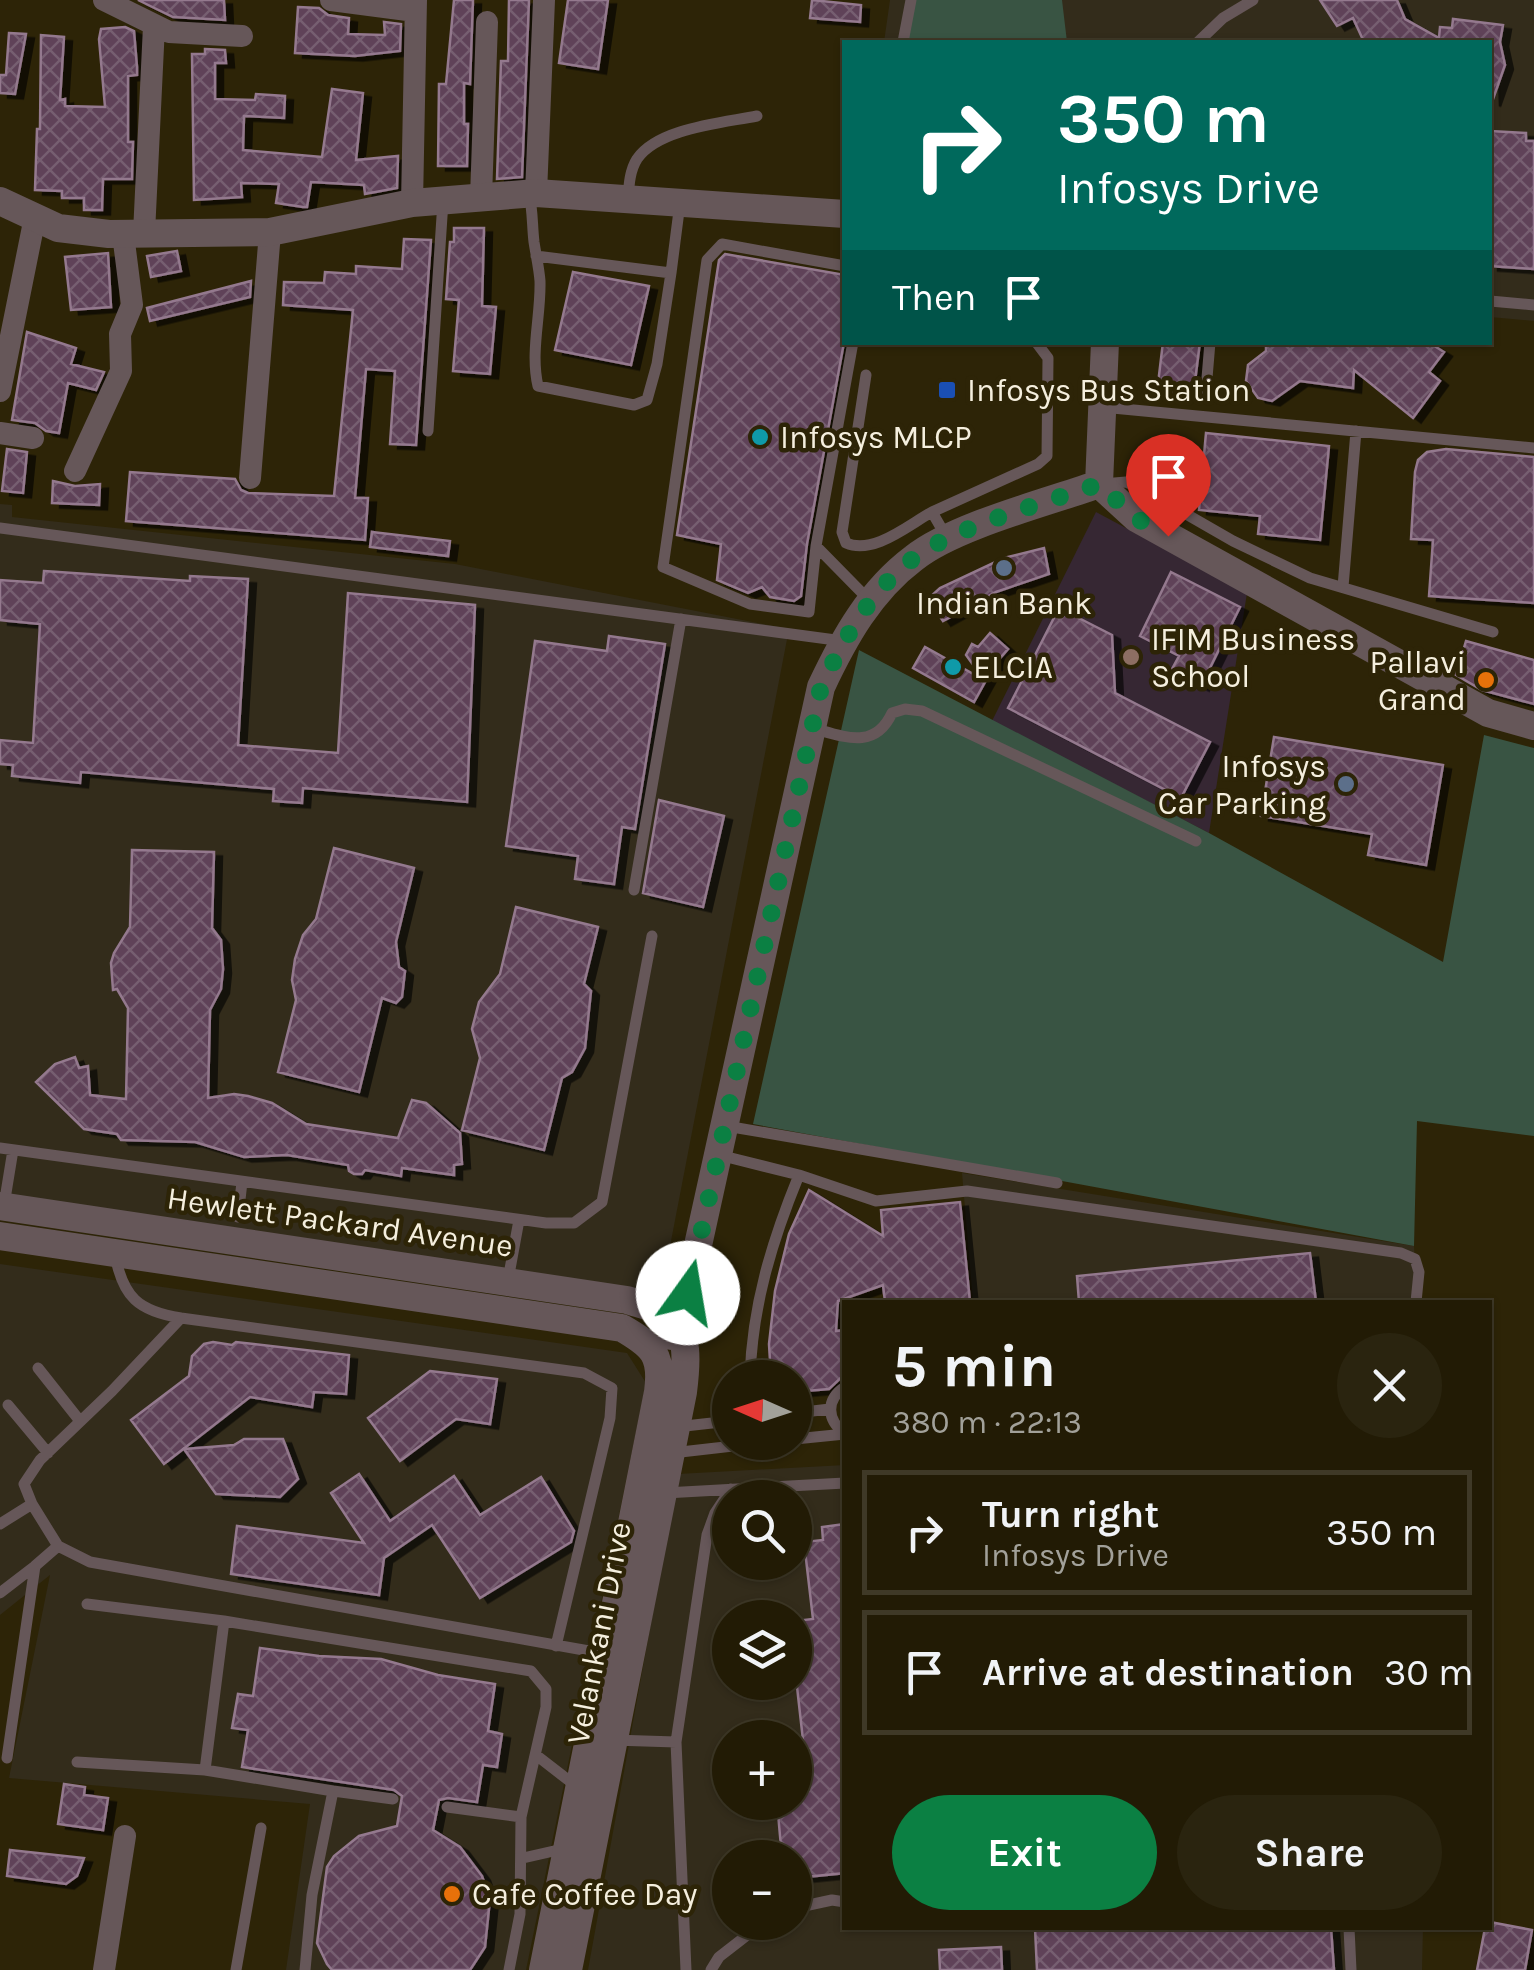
<!DOCTYPE html>
<meta charset="utf-8">
<style>
:root{--surface:#221b05;--page:#2a240f;--text:#f1f3f6;--muted:#a2a19a;--line:#3f3927;--accent:#0b8043}
body{margin:0;font-family:Karla,sans-serif;background:var(--page);color:var(--text);height:100vh;display:flex;flex-direction:column;font-size:38px;white-space:nowrap}
*{box-sizing:border-box;margin:0}
p{font-size:32px;color:var(--muted)}
.icon{flex:none;width:55px;height:55px;fill:none;stroke:currentColor;stroke-width:2;stroke-linecap:round;stroke-linejoin:round}
.map{position:relative;flex:1;overflow:hidden}
.details{position:absolute;left:842px;top:1300px;width:650px;height:630px;display:flex;flex-direction:column;background:var(--surface);border-radius:0px;box-shadow:0 2px 8px #0004,0 0 0 2px var(--line)}
.details>*{flex:none}
.top-card{position:absolute;left:842px;top:40px;width:650px;height:305px;border-radius:0px;box-shadow:0 2px 8px #0004,0 0 0 2px var(--line);background:#00695c;color:#fff;overflow:hidden}
.needle{width:65px;rotate:273deg}
.fabs{position:absolute;left:712px;top:1360px;display:grid;gap:20px}
.fabs a{display:grid;place-items:center;width:100px;height:100px;border-radius:50%;background:var(--surface);box-shadow:0 2px 8px #0004,0 0 0 2px var(--line);font-size:50px}
.pin{position:absolute;display:grid;place-items:center;width:85px;height:85px;color:#fff;margin:-102px -42px;border-radius:50% 50% 50% 0;rotate:-45deg;box-shadow:0 0 10px #0007}
.pin .icon{rotate:45deg}
.me{position:absolute;width:110px;margin:-55px;rotate:13deg;stroke-linejoin:round;filter:drop-shadow(0 0 8px #0008)}
.turn{display:flex;align-items:center;gap:35px;height:210px;padding:0 50px;font-size:45px}
.turn .icon{width:130px;height:130px;stroke-width:2.5}
.turn b{display:block;font-size:70px;line-height:85px}
.then{display:flex;align-items:center;height:95px;padding:0 50px;background:#0003;gap:20px;font-size:38px}
.round{display:grid;place-items:center;flex:none;width:105px;height:105px;border-radius:52px;background:var(--page)}
.headline{display:flex;align-items:center;justify-content:space-between;height:170px;padding:0 50px}
h1{font-size:60px;font-weight:700;line-height:75px}
.action{display:flex;gap:20px;margin-top:auto;padding:20px 50px}
.action a{flex:1;height:115px;border-radius:60px;background:var(--accent);color:#fff;font-size:40px;font-weight:700;line-height:115px;text-align:center}
.action a+a{background:var(--page);color:var(--text)}
ul{padding:0;list-style:none}
li{display:flex;align-items:center;gap:30px;height:125px;margin:0 20px 15px;padding:0 30px;border:5px solid var(--line);border-radius:0px}
li div{flex:1}
li b{display:block;font-size:38px}
li em{font-style:normal}
.map>svg:first-child{display:block}
</style>
<div class="map">
<svg width="1534" height="1970" viewBox="0 0 1534 1970">
<defs>
<pattern id="building-cross-hatch" width="8" height="8" patternUnits="userSpaceOnUse" patternTransform="scale(2.5)"><rect width="8" height="8" fill="#5e4258"/><path d="M0 0l8 8M0 8l8-8" fill="none" stroke="#765e70"/></pattern>
<filter id="shadow"><feDropShadow dx="8" dy="4.5" stdDeviation="0" flood-color="#0009"/></filter>
</defs>
<rect width="100%" height="100%" fill="#2d2407"/>
<path fill="#332c1b" fill-rule="evenodd" d="M890,0h644v321l-44,-4v-275h-606z
M0,504l12,1v12l443,47 334,65 -128,664 -661,-95z
M962,1173l452,73 3,56h-444z
M0,1264l627,89 19,30 -120,587h-240l24,-166 -301,-26 41,-203 -50,40z
M845,1465v463h578l-1,42h-834l90,-496zM730,1498h65v64h-65zM730,1618h65v64h-65zM730,1738h65v64h-65zM730,1858h65v64h-65z"/>
<path fill="#362733" d="M1096,512l151,81 -38,240 -217,-112z"/>
<path fill="#395443" d="M915,0h147l5,42h-143l-19,-3z
M859,650l350,183 234,129 41,-227 50,13v388l-117,-15 -3,125 -661,-122z"/>
<path fill="url(#building-cross-hatch)" stroke="#94798e" stroke-width="2.5" filter="url(#shadow)" d="M138,0h86l1,20 -52,-3z
M454,0h19l-3,84 -6,-1v41h4l-1,42h-29l1,-82h7z
M509,0h20l-7,177 -25,2 4,-118h7z
M568,0h40l-10,69 -39,-6z
M812,0l49,5 -1,17 -50,-4z
M1320,0h77l8,19 34,19 1,-11 12,1 1,-9 50,6 -3,17 5,23 -13,37 -2,-60h-126l-11,-24 -16,8z
M298,7l21,1 9,7 21,3 -1,16 37,1 -1,-13 17,2 -1,27 -45,5 -60,-3z
M125,27l9,4 3,36v8l-9,1v66h5l-1,37h-29l-1,31h-18v-12h-22v-7l-27,-1 2,-61h3l1,-94 23,2 -4,63 5,-1v7l40,1 -6,-68 2,-10z
M9,33l17,1 -11,60 -15,-1v-18h6z
M205,49l20,1 1,13h-11v36l40,1 1,-6 29,2 -1,22 -40,-2 -1,34 79,7 10,-68 31,4 -7,67 42,-4 -1,32 -32,6 -1,-9 -53,-3 -4,25h-4l-27,-4 3,-19 -38,-1 1,14 -48,3 -2,-146h13z
M1490,131l36,2v8h8v128l-44,-3z
M454,228h30l-2,78 14,1 -6,67 -37,-3 6,-71 -13,-1 4,-57h4z
M404,239l27,1 -15,205 -26,-1 5,-73 -29,-2 -11,129h13l-3,42 -239,-19 4,-49 105,7 6,11 7,3 86,3 19,-186 -70,-5 1,-23 40,1 1,-11 31,2v-8l46,3z
M177,251l4,20 -30,6 -4,-21z
M108,253l3,54 -40,3 -6,-53z
M725,254l120,21v62l-38,207 -6,52 -7,5 -24,-4 -8,-10 -14,6 -31,-13 4,-36 -44,-9 42,-275z
M573,272l76,14 -18,79 -76,-15z
M251,281l-1,16 -100,24 -3,-13z
M27,332l49,16 -5,16 33,8 -8,18 -28,-7 -9,50 -13,-2 -11,-8 -23,-3z
M1163,342h37l-7,55 -36,-5z
M1266,342h162l16,10 -15,20 11,9 -27,37 -59,-48 -1,18 -53,-7 -28,20 -14,-3 -12,-17 2,-16 18,-14z
M1206,433l123,13 -9,94 -62,-6 2,-18 -61,-6z
M7,449l20,3 -4,41 -21,-2z
M1446,449l88,8v146l-105,-7 4,-56 -22,-1 4,-67 3,-12 9,-8z
M53,481l22,5 25,-2 -1,21 -47,-2z
M372,532l78,9 -2,15 -78,-9z
M1044,548l5,26 -53,18 -53,29 -15,-22 12,-11 64,-30z
M44,571l146,10v-5l58,3 -10,166 100,8 10,-160 127,12 -8,197 -164,-14 -1,15 -29,-2 1,-12 -193,-17 -1,11 -68,-7 1,-11 -13,-1v-24l33,3 7,-119 -40,-4v-40l43,3z
M1171,572l69,35 -39,79 -30,-15 8,-15 -39,-20z
M1059,608l53,27 3,58 95,49 -29,56 -173,-90z
M990,633l18,16 -13,15 -21,38 -61,-34 12,-21 59,33 -18,-25 6,-11 6,3z
M609,636l56,8 -30,185 -13,-2 -8,57 -39,-5 3,-23 -72,-10 29,-205 72,10z
M1466,641l68,19v44l-52,-14 -26,-15z
M1274,737l169,28 -17,100 -58,-10 4,-21 -111,-18z
M659,800l65,16 -21,91 -60,-14z
M334,848l80,20 -18,74 3,25 6,4 -3,26 -6,6 -14,-5 -23,94 -81,-20 18,-72 -4,-20 3,-21 8,-24 13,-16z
M132,850l82,2 -2,76 9,12 2,29 -2,20 -11,21 -2,88 26,-4 14,2 24,7 34,21 92,14 14,-38 14,3 34,30 2,31 -8,1v10l-52,-7 -1,8 -36,-6 -3,4h-8l-5,-3 -1,-6 -61,-10 -43,2 -49,-15 -74,-2 -4,-6 -33,-5 -48,-47 19,-18 20,-7 4,11 9,-2 2,29 36,4 2,-91 -11,-19 -4,1 -2,-27 3,-10 16,-26z
M516,907l82,20 -14,57 7,7 -6,57 -13,24 -10,6 -18,72 -82,-20 18,-72 -8,-29 7,-27 21,-28z
M809,1190l74,46 -2,-26 79,-8 10,100h-85l-2,-17 -45,16 -2,30 9,-1v44l-16,15 -34,3v-14h-24l-2,-34 6,-53 14,-57z
M1310,1253l6,49h-237l-2,-26z
M213,1342l19,3 4,-3 113,13 -3,39 -32,-2 -2,15 -62,-10 -86,67 -33,-44 58,-44 3,-20 12,-12z
M430,1371l67,8 -7,45 -34,-5 -56,42 -32,-43z
M244,1439h39l15,40 -18,18 -64,-3 -32,-45 50,-4z
M359,1474l31,47 64,-45 26,39 61,-38 33,54 -3,11 -91,56 -48,-73 -48,33 -5,37 -148,-21 6,-48 127,17 -33,-50z
M845,1524v349l-50,5v-20h-13l-5,-56h18v-43l10,-1 -10,-89v-48l18,-2 -9,-77 19,-2 -1,-13z
M260,1648l59,8 62,3 57,16 57,9 -7,47 14,3 -5,33 -14,-2 -6,37 -29,-4 -9,2 -6,30 27,17 22,29 8,23 -5,48 -15,23h-138l-5,-6 -10,-21 10,-76 7,-11 25,-20 38,-10 5,-30 -8,-6 -152,-23 6,-37 -16,-2 6,-34 15,2z
M64,1784l21,3 -1,8 24,3 -5,32 -45,-6z
M10,1850l74,8 -7,18 -11,8 -59,-8z
M1490,1922l42,8 -7,40h-48l8,-42h5z
M1035,1928h296l3,42h-297z
M1001,1947l1,23h-62l-1,-20z"/>
<g fill="none" stroke-linecap="round" stroke-linejoin="round">
<path stroke="#665759" stroke-width="11" d="M903,42l8,-42
M1198,42l25,-24 30,-18
M529,194c4,17 3,31 5,48 2,13 5,26 6,39 1,35 -10,71 -2,105l96,19 13,-5 10,-36 14,-91 -135,-17
M628,198c1,-14 2,-28 9,-39 21,-31 86,-36 120,-43
M845,266l-123,-22 -15,16 -44,307 87,37 59,8 7,-66 37,-204
M671,273l9,-70
M1490,301l44,4
M866,375l-24,157 4,11c28,12 62,-18 86,-31l15,26
M1206,390l4,-48
M1102,407l432,41
M428,431l15,-230
M1103,484l23,-2 20,9 87,50 77,37 183,54
M932,512l106,-48 9,-8 1,-98 -12,-16
M0,528l843,113
M816,546l54,55
M1343,587l13,-156
M812,728c33,9 63,22 80,-15l13,-4 17,2 274,130
M634,890l47,-271
M726,1126l331,57
M0,1148l546,75h28l28,-21 50,-266
M719,1155l80,20 77,26 91,-10 434,62 14,6 4,13 -3,30
M4,1205l9,-55
M238,1217l4,-35
M115,1255c8,42 23,56 66,63
M508,1280l11,-60
M38,1368l42,53
M750,1378c2,-72 22,-137 49,-203
M845,1387c-19,12 -19,33 0,46
M8,1405l40,48
M795,1413l35,-4
M676,1427l54,-6
M795,1439l50,-5
M672,1453l96,-11
M665,1493l180,-10
M0,1524l32,-20
M58,1546l-26,-42 -8,-20 16,-24 72,-69 69,-73 403,55 28,15 -2,30 -54,228
M0,1593l35,-27
M87,1604l137,17
M613,1740l63,2
M536,1755l40,31
M7,1758l28,-192 23,-20 32,16 516,92
M77,1762l128,8
M333,1791l-128,-21 19,-149 307,50 15,18v18l-25,110
M447,1807l74,10 -1,97 -11,56
M523,1858l44,-10
M795,1908l37,-8 13,2
M1349,1928l2,42
M236,1970l25,-142
M305,1970l7,-75 21,-104 60,8
M686,1970l-10,-228 31,-207 8,-22 16,-24
M711,1970l8,-13 45,-35"/>
<path stroke="#665759" stroke-width="22" d="M104,0l65,32 73,4
M331,0l84,11
M536,193l8,-193
M481,198l6,-176
M412,203l4,-203
M144,233l10,-207
M0,391l35,-174
M0,433l33,5
M75,471l46,-100 -1,-37 12,-29 -9,-71
M250,478l20,-246
M104,1970l21,-134"/>
<path stroke="#665759" stroke-width="28" d="M0,201l58,27 51,6 161,-2 142,-29 124,-10 309,21
M1099,484l37,34 352,195 46,13
M1099,484l6,-142
M0,1206l627,94c12,4 28,7 39,14 25,14 20,54 17,78l-115,578
M0,1236l622,92c31,18 41,27 36,64l-115,578
M672,1336l8,-9 141,-640c23,-49 49,-96 93,-129 40,-32 134,-56 185,-74"/>
</g>
<g fill="none" stroke-linecap="round" stroke-linejoin="round">
<path stroke="#0b8043" stroke-width="18" stroke-dasharray="0 32.4" d="M688,1293l133,-606c23,-48 49,-96 93,-129 40,-31 134,-56 185,-74l37,34 32,18"/>
</g>
<rect fill="#1a4fb4" stroke="#2d2407" stroke-width="4" x="937" y="380" width="20" height="20" rx="5"/>
<g fill="#0f9aa8" stroke="#2d2407" stroke-width="4">
<circle cx="760" cy="437" r="10"/>
<circle cx="953" cy="667" r="10"/>
</g>
<g fill="#5c6f8a" stroke="#2d2407" stroke-width="4">
<circle cx="1004" cy="568" r="10"/>
<circle cx="1346" cy="784" r="10"/>
</g>
<circle fill="#8d6e63" stroke="#2d2407" stroke-width="4" cx="1131" cy="657" r="10"/>
<g fill="#e8710a" stroke="#2d2407" stroke-width="4">
<circle cx="1486" cy="680" r="10"/>
<circle cx="452" cy="1894" r="10"/>
</g>
<g text-anchor="middle" dominant-baseline="central" stroke-width="9" stroke-linejoin="round" paint-order="stroke">
<g font-size="32" fill="#f5efde" stroke="#2d2407" text-anchor="start">
<text x="967" y="390">Infosys Bus Station</text>
<text x="780" y="437">Infosys MLCP</text>
<text x="1004" y="603" text-anchor="middle">Indian Bank</text>
<text x="1151" y="639">IFIM Business<tspan x="1151" dy="37">School</tspan></text>
<text x="1466" y="662" text-anchor="end">Pallavi<tspan x="1466" dy="37">Grand</tspan></text>
<text x="973" y="667">ELCIA</text>
<text x="1326" y="766" text-anchor="end">Infosys<tspan x="1326" dy="37">Car Parking</tspan></text>
<text x="472" y="1894">Cafe Coffee Day</text>
</g>
<g font-size="32" fill="#f5efde" stroke="#2d2407">
<text transform="translate(340 1222) rotate(8)">Hewlett Packard Avenue</text>
<text transform="translate(599 1633) rotate(-79)">Velankani Drive</text>
</g>
</g>
</svg>
<div class="fabs">
<a><svg class="needle" viewBox="-14 -14 28 28"><path d="M0-13l5 13h-10z" fill="#e53935"/><path d="M0 13l5-13h-10z" fill="#a2a19a"/></svg></a>
<a><svg class="icon" aria-label="search" viewBox="0 0 24 24"><circle cx="10" cy="10" r="6"/><path d="M15 15l6 6"/></svg></a>
<a><svg class="icon" aria-label="layers" viewBox="0 0 24 24"><path d="M12 4l9 5-9 5-9-5zM3 14l9 5 9-5"/></svg></a>
<a>+</a>
<a>−</a>
</div>
<div class="pin" style="left:1168px;top:536px;background:#d93025"><svg class="icon" aria-label="arrive" viewBox="0 0 24 24"><path d="M6 21V4h12l-3 4 3 4H6"/></svg></div>
<svg class="me" style="left:688px;top:1293px" viewBox="-20 -20 40 40"><circle r="19" fill="#fff"/><path d="M0-13L10 11 0 6-10 11z" fill="#0b8043"/></svg>
<div class="top-card">
<div class="turn"><svg class="icon" aria-label="right" viewBox="0 0 24 24"><path d="M7 20v-9h11M14 6l5 5-5 5"/></svg><div><b>350 m</b>Infosys Drive</div></div>
<div class="then">Then<svg class="icon" aria-label="arrive" viewBox="0 0 24 24"><path d="M6 21V4h12l-3 4 3 4H6"/></svg></div>
</div>
<section class="details">
<div class="headline"><div><h1>5 min</h1><p>380 m · 22:13</p></div><a class="round"><svg class="icon" aria-label="close" viewBox="0 0 24 24"><path d="M6 6l12 12M18 6L6 18"/></svg></a></div>
<ul>
<li><svg class="icon" aria-label="right" viewBox="0 0 24 24"><path d="M7 20v-9h11M14 6l5 5-5 5"/></svg><div><b>Turn right</b><p>Infosys Drive</p></div><em>350 m</em></li>
<li><svg class="icon" aria-label="arrive" viewBox="0 0 24 24"><path d="M6 21V4h12l-3 4 3 4H6"/></svg><div><b>Arrive at destination</b></div><em>30 m</em></li>
</ul>
<div class="action"><a>Exit</a><a>Share</a></div>
</section>
</div>
